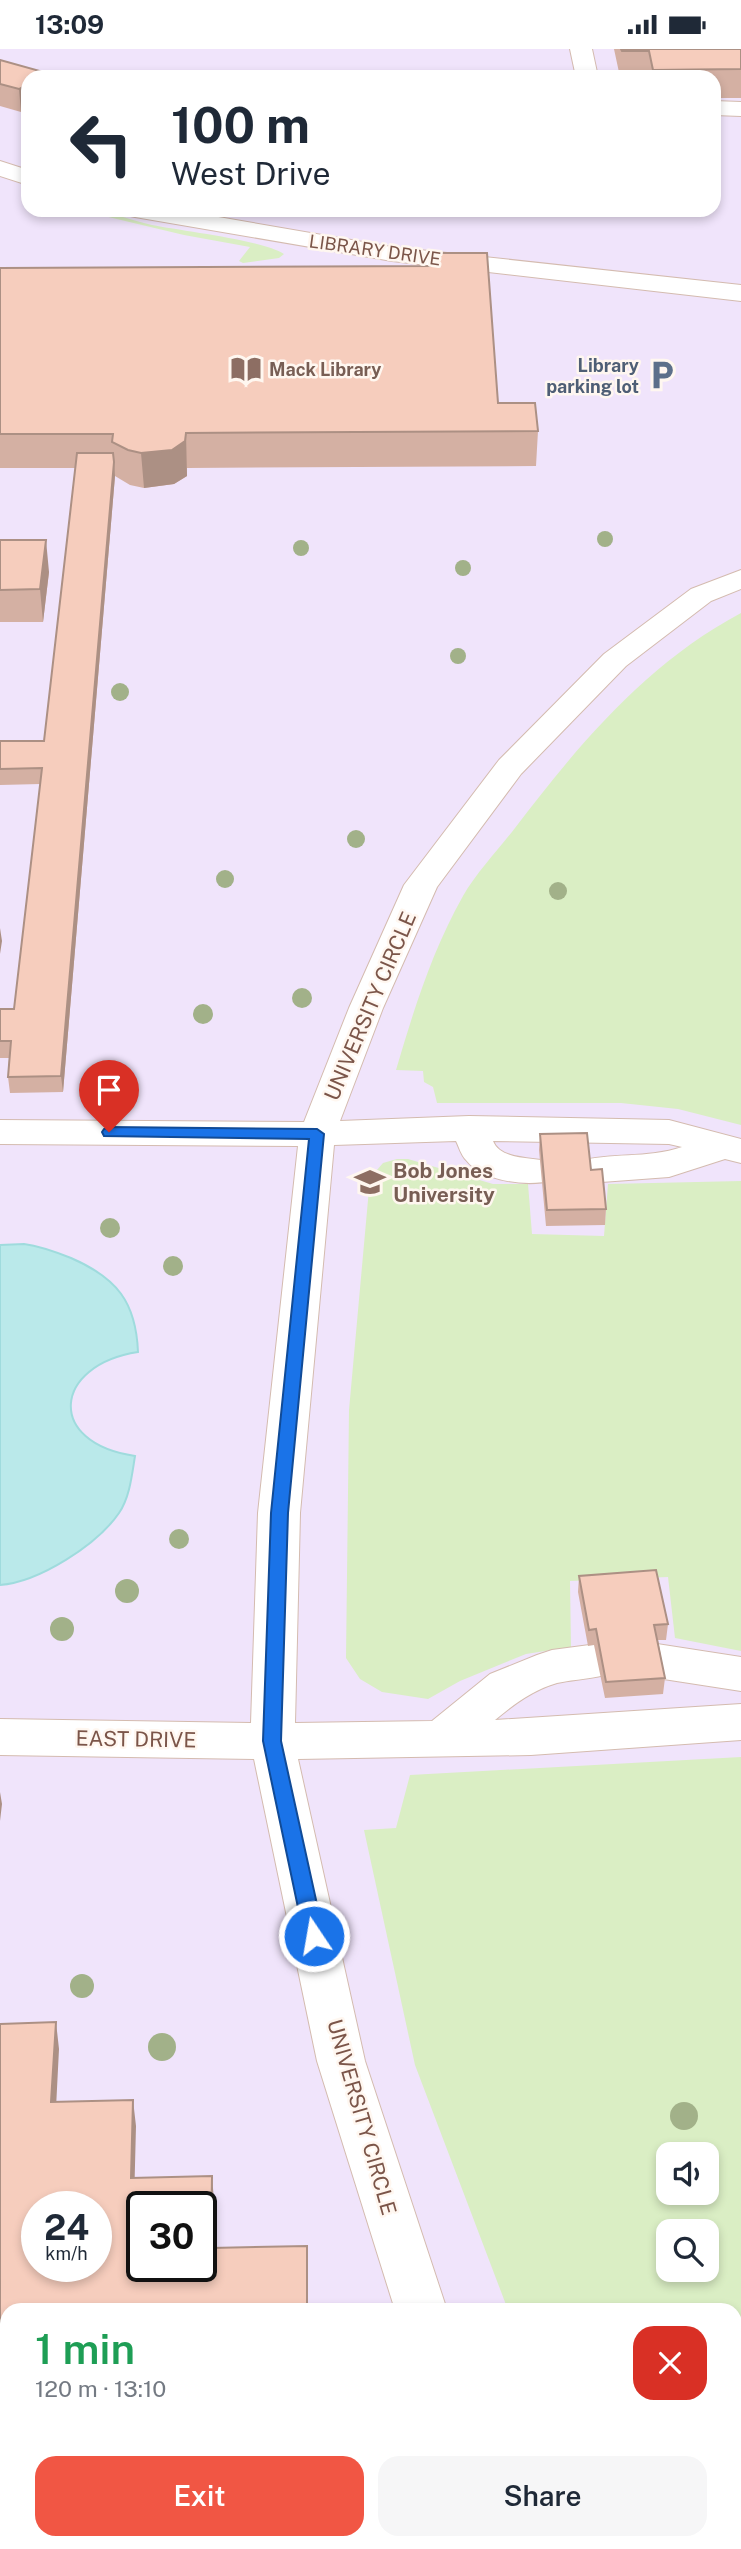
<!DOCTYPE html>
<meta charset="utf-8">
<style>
:root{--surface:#fff;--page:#f6f6f7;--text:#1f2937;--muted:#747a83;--accent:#f15644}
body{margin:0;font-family:"Public Sans",sans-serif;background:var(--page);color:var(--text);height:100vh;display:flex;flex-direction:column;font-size:26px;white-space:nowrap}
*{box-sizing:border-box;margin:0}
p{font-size:23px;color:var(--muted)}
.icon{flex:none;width:38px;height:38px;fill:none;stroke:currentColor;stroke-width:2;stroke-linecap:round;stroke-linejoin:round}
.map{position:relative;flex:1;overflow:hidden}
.sheet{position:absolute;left:0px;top:2254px;width:742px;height:247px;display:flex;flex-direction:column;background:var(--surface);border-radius:21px 21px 0 0;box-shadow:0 4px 10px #0003}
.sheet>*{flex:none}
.top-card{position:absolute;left:21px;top:21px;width:700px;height:147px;border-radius:21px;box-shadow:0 4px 10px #0003;background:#fff;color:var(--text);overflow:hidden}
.tools{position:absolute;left:656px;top:2093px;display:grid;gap:14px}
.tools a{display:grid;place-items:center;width:63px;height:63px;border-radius:14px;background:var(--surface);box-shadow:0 4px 10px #0003;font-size:35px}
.speed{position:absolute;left:21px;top:2142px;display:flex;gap:14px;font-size:35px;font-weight:700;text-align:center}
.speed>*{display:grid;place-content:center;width:91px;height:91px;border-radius:50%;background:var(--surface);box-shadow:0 4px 10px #0003;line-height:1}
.speed small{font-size:18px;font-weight:400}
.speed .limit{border:4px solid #111;border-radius:10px;background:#fff;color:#111}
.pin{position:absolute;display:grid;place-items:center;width:60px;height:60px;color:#fff;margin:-72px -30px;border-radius:50% 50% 50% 0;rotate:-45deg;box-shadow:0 0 7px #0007}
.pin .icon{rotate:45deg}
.me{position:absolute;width:77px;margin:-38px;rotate:348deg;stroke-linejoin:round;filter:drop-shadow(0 0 5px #0008)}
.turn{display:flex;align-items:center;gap:24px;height:147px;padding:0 35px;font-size:32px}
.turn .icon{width:91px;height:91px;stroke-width:2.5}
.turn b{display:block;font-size:49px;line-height:60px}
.round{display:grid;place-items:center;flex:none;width:74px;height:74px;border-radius:21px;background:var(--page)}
.headline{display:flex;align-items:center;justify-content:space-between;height:119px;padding:0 35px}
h1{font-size:42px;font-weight:600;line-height:52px;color:#1e9e55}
.button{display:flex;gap:14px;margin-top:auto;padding:14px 35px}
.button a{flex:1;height:80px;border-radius:21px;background:var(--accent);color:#fff;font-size:28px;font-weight:600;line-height:80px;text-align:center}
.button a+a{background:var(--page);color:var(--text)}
.status{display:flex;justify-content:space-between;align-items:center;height:49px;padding:0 35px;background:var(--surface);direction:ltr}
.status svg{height:19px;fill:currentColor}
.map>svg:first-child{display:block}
</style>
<div class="status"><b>13:09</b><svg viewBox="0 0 49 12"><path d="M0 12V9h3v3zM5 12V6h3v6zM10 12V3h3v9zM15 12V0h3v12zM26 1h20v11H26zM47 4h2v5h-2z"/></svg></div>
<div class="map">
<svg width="741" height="2500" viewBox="0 0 741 2500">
<rect width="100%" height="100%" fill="#fef3e8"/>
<path fill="#f0e4fb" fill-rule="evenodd" d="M0,0h741v2500h-741zM28,28h686v133h-686zM668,2105h39v39h-39zM37,2158h59v59h-59zM142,2158h59v59h-59zM668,2182h39v39h-39zM7,2261h728v233h-728z"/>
<path fill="#daeec4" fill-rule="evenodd" d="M79,161c25,0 49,9 73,15 30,6 110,15 132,29l-5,4 -36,5 -4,-2 11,-14 -66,-12z
M741,564v512l-63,-16 -57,-6h-184l-4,-16 -9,-5 -1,-11 -27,-1c18,-61 36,-119 67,-174 14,-24 35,-46 52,-68 64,-84 132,-165 226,-215z
M397,1110h11l85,25h35l4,50 72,2 4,-52 133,-3v470l-66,-13 -7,-61 -98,4 1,66 -45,7 -66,27 -32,18 -46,-7 -22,-13 -14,-21 3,-248 21,-232 13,-15z
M741,1708v792h-143l-2,-6h139v-233h-227l-93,-245 -51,-235 32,-2 14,-53zM707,2105v39h-39v-39zM707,2182v39h-39v-39z"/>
<path fill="#bae9ea" stroke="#9fdbdd" stroke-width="2" d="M24,1195c15,2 32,8 47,14 46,20 65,44 67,94 -85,13 -93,91 -3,104 -3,18 -5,41 -16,57 -22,32 -80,69 -119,72v-340z"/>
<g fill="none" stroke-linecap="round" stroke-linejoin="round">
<g stroke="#d4bbaf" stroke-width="2">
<path id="minor" d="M570,0h22l6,28h-22z
M714,52l27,1v14l-27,-1z
M0,112l28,9v15l-28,-9z
M123,161h55l214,37 349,38v16l-349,-40 -257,-44 -9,-2z
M741,521v19l-30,12 -85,65 -105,108 -84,113 -54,121 -43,113 129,-5 200,4 72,19v24l-16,-4 -56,18 -81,6 -13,-3 -5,-9 5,-9c35,-10 72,-3 107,-15l-13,-3 -176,-3c8,20 42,16 60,21l5,9 -5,9c-24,7 -70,2 -87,-20 -5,-5 -7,-13 -10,-19l-122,4 -34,368 -5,210 137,-2 58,-47 47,-19 15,-5 45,-6 15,5 7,12 -7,12c-18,6 -36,6 -55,10 -24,7 -43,21 -62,37l246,-16v36l-210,15 -233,4 67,302 82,249h-52l-78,-249 -63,-302 -254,-4v-36l251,4 7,-210 40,-367 -298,-2v-24l304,2 45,-114 55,-123 95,-125 105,-106 87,-65z
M657,1595l84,13v34l-84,-13 -15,-5 -7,-12 7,-12z
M484,2494h55l2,6h-55z"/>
</g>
<use href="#minor" fill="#fff" fill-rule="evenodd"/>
</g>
<g fill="#a2b189">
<circle cx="605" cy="490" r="8"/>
<circle cx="301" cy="499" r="8"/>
<circle cx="463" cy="519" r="8"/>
<circle cx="458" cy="607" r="8"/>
<circle cx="120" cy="643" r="9"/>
<circle cx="356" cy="790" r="9"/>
<circle cx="225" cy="830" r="9"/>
<circle cx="558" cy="842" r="9"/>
<circle cx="302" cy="949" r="10"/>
<circle cx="203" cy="965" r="10"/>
<circle cx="110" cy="1179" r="10"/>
<circle cx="173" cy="1217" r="10"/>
<circle cx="179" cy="1490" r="10"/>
<circle cx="127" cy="1542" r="12"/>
<circle cx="62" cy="1580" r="12"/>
<circle cx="82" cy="1937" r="12"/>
<circle cx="162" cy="1998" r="14"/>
<circle cx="684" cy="2067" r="14"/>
</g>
<path fill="#d4b0a3" d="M614,0h127v49h-27v-21h-94z
M0,11l47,13v4h-19l-7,35 -21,-6z
M448,161h64v5l-64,-2z
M434,204l64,150 40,28 -2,35 -349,2v8l-13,8 -30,4 -14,-3 -15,-9 -52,616 -53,1 -2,-16 1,-19h-9v-49h14l26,-225 -40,1v-44h44l31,-273h-75v-200l433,-2z
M0,491l49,32 -6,50h-43z
M540,1085l51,36 15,39 -1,16 -59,1 -7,-76z
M579,1527l89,48 -2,16h-8l7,38 -2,16 -58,4 -11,-53 -6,1 -10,-54z"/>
<path fill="#ac9084" d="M28,35v24l-7,4 -2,-23z
M186,384l1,43 -13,8 -30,4 -3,-35z
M114,413l1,14 -52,616 -2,-16z
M46,491l3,32 -6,50 -3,-33z
M0,879l2,13 -2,13z
M0,1743l2,12 -2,17z
M56,1973l3,27 -4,79 -4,-26z
M133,2051l3,26 -2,78 -3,-26z
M212,2127l2,25 -1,72 -2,-25z"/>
<path fill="#f6cdbd" stroke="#ac9084" stroke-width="2" fill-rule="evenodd" d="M621,0h120v20l-88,1 -4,-19h-27z
M0,11l47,13 -7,4h-12v7l-9,5 -19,-5z
M434,204h53l11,150h37l3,28 -352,2 -1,8 -13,9 -31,3 -13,-3 -16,-8 1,-8h-113v-166l435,-2z
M77,404h36l1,9 -53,614 -53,1 3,-36h-11v-32h14l28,-241 -42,1v-28h44z
M0,491h46l-6,49 -40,1z
M587,1084l4,37 11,-1 4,40 -59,1 -7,-76z
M656,1521l12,54 -14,1 11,53 -59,4 -10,-53 -7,1 -10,-54z
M56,1973l-5,80 82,-2 -2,78 81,-2 -1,72 96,-2v64h-300v233h302v6h-309v-525zM37,2158h59v59h-59zM142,2158h59v59h-59z"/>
<path fill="#1a73e8" stroke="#114b97" stroke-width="2" d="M109,1078l208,2 7,5 -36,379 -7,228 43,195 -3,6 -7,2 -7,-2 -3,-6 -41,-195 8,-228 38,-374 -205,-3 -2,-4 2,-3z"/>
<defs>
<g id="library-bare" transform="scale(2.415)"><path d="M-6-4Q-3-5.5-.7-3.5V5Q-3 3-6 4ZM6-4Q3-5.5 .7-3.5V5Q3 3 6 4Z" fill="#8d6e63" stroke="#fff7f0" stroke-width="2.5" paint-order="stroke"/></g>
<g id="parking-bare" transform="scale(2.415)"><path d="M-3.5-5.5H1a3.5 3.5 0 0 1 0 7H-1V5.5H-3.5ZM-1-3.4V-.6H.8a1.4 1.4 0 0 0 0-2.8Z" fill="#5c6f8a" stroke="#fff7f0" stroke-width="2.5" paint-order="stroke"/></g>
<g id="university-bare" transform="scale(2.415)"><path d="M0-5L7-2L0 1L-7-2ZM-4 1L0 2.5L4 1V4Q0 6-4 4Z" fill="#8d6e63" stroke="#fff7f0" stroke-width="2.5" paint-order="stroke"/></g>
</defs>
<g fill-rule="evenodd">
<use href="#library-bare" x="246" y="320"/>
<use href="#parking-bare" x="662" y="326"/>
<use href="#university-bare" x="370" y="1133"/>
</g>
<g text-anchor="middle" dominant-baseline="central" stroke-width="5" stroke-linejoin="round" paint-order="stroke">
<g font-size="18" fill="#7b5549" stroke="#fff7f0">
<text transform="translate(375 201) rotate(8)">LIBRARY DRIVE</text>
</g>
<g font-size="18" font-weight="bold" fill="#4e5e75" stroke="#fff7f0" text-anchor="end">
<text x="639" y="316">Library<tspan x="639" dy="21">parking lot</tspan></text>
</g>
<g font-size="18" font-weight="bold" fill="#785e54" stroke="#fff7f0" text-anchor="start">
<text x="269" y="320">Mack Library</text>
</g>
<g font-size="21" fill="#7b5549" stroke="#fff7f0">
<text transform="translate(370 957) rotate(-67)">UNIVERSITY CIRCLE</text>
<text transform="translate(136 1690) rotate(1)">EAST DRIVE</text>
<text transform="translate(362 2068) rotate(74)">UNIVERSITY CIRCLE</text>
</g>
<g font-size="21" font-weight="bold" fill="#785e54" stroke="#fff7f0" text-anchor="start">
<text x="393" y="1121">Bob Jones<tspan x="393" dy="24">University</tspan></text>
</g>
</g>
</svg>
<div class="tools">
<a><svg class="icon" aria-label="sound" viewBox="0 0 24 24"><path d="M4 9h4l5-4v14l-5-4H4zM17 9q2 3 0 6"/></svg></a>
<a><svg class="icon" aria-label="search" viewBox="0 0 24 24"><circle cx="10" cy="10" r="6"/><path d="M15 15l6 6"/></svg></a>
</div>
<div class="speed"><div>24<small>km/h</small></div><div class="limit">30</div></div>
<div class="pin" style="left:109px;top:1083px;background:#d93025"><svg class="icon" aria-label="arrive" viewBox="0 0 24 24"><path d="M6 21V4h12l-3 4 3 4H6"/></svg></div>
<svg class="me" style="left:314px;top:1887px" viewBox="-20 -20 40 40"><circle r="17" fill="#1a73e8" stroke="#fff" stroke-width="3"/><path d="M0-11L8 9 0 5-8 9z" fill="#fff"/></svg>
<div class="top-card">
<div class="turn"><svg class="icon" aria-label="left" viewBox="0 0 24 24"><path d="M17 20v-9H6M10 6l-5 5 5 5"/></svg><div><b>100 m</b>West Drive</div></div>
</div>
<section class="sheet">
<div class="headline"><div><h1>1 min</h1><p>120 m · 13:10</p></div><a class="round" style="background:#d93025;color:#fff"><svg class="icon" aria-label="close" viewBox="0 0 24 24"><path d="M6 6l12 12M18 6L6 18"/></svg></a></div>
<div class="button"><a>Exit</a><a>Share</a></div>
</section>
</div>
